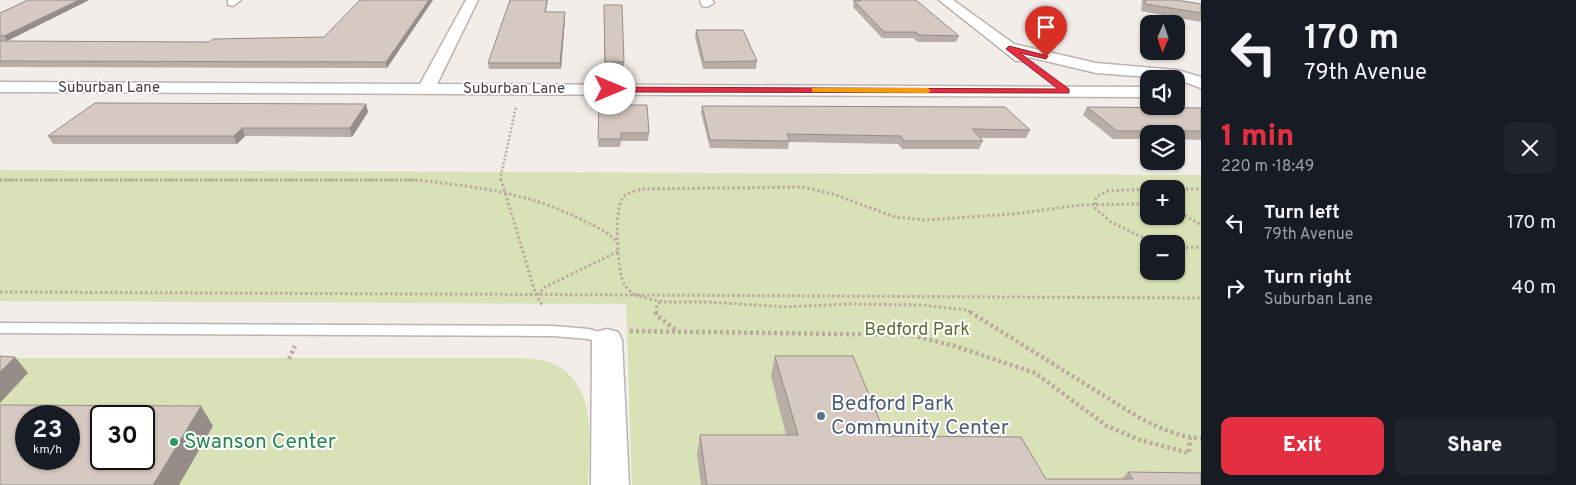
<!DOCTYPE html>
<meta charset="utf-8">
<style>
:root{--surface:#171b24;--page:#20242c;--text:#f1f3f6;--muted:#9ea1a6;--accent:#e23042}
body{margin:0;font-family:Overpass,sans-serif;background:var(--page);color:var(--text);height:100vh;display:flex;flex-direction:column;font-size:19px;white-space:nowrap}
*{box-sizing:border-box;margin:0}
p{font-size:16px;color:var(--muted)}
.icon{flex:none;width:28px;height:28px;fill:none;stroke:currentColor;stroke-width:2;stroke-linecap:round;stroke-linejoin:round}
.map{position:relative;flex:1;overflow:hidden}
.details{display:flex;flex-direction:column;background:var(--surface);width:375px}
.details>*{flex:none}
.guide{background:#171b24;color:var(--text);overflow:hidden}
.needle{width:32px;rotate:182deg}
.controls{position:absolute;left:1140px;top:15px;display:grid;gap:10px}
.controls a{display:grid;place-items:center;width:45px;height:45px;border-radius:10px;background:var(--surface);box-shadow:0 1px 4px #0004;font-size:25px}
.speed{position:absolute;left:15px;top:405px;display:flex;gap:10px;font-size:25px;font-weight:700;text-align:center}
.speed>*{display:grid;place-content:center;width:65px;height:65px;border-radius:50%;background:var(--surface);box-shadow:0 1px 4px #0004;line-height:1}
.speed small{font-size:12px;font-weight:400}
.speed .limit{border:2px solid #111;border-radius:8px;background:#fff;color:#111}
.pin{position:absolute;display:grid;place-items:center;width:42px;height:42px;color:#fff;margin:-51px -21px;border-radius:50% 50% 50% 0;rotate:-45deg;box-shadow:0 0 5px #0007}
.pin .icon{rotate:45deg}
.me{position:absolute;width:55px;margin:-28px;rotate:90deg;stroke-linejoin:round;filter:drop-shadow(0 0 4px #0008)}
.turn{display:flex;align-items:center;gap:18px;height:105px;padding:0 20px;font-size:22px}
.turn .icon{width:65px;height:65px;stroke-width:2.5}
.turn b{display:block;font-size:35px;line-height:42px}
.round{display:grid;place-items:center;flex:none;width:52px;height:52px;border-radius:10px;background:var(--page)}
.head{display:flex;align-items:center;justify-content:space-between;height:85px;padding:0 20px}
h1{font-size:30px;font-weight:800;line-height:38px;color:var(--accent)}
.button{display:flex;gap:10px;margin-top:auto;padding:10px 20px}
.button a{flex:1;height:58px;border-radius:10px;background:var(--accent);color:#fff;font-size:20px;font-weight:800;line-height:58px;text-align:center}
.button a+a{background:var(--page);color:var(--text)}
ul{padding:0;list-style:none}
li{display:flex;align-items:center;gap:15px;height:65px;padding:0 20px}
li div{flex:1}
li b{display:block;font-size:19px}
li em{font-style:normal}
main{display:flex;flex:1;min-height:0}
.map>svg:first-child{display:block}
</style>
<main>
<div class="map">
<svg width="1201" height="485" viewBox="0 0 1201 485">
<rect width="100%" height="100%" fill="#f2ede9"/>
<path fill="#d9e2b6" fill-rule="evenodd" d="M0,170l1201,5v310h-569l-6,-181 -626,-3zM1149,189h27v27h-27zM1149,244h27v27h-27z
M0,358h519c9,1 19,1 27,3 54,19 43,80 42,124h-588zM26,416h43v43h-43zM101,416h43v43h-43z"/>
<g fill="none" stroke-linecap="round" stroke-linejoin="round">
<g stroke="#bdb3ac" stroke-width="3">
<path id="lane" d="M0,323l553,3 36,3 23,7 2,4 -2,4 -5,1 -19,-6 -35,-3 -553,-3z"/>
</g>
<g stroke="#bdb3ac" stroke-width="3">
<path id="street" d="M228,0h13l-8,6 -5,-1z
M466,0h12l-41,84 712,3v10l-1149,-5v-10l420,2z
M700,0h12l2,3 -7,4 -5,-1z
M939,0h14l61,44 82,19 81,7 24,7v11l-25,-9 -80,-6 -67,-16 -1,4h-12z
M607,329l11,3 4,8 7,145h-38l1,-145 4,-8z"/>
</g>
<path stroke="#bdab9f" stroke-width="2.5" stroke-dasharray="2 2" stroke-linecap="butt" d="M0,180h420
M500,180l16,-73"/>
<path stroke="#bdab9f" stroke-width="3" stroke-dasharray="2.5 2.5" stroke-linecap="butt" d="M501,179l35,116 6,10
M0,180h415c59,6 116,13 169,41 13,6 26,12 35,23
M1149,189l-42,2 -11,6 -1,11 16,14 45,22
M1176,189h25
M1149,204l-69,1 -67,9 -88,6 -30,-3 -62,-23 -30,-7 -160,2c-7,2 -17,3 -21,10 -8,13 -5,71 2,85 2,4 7,8 11,11l566,3
M1176,210l25,15
M1176,248l25,-1
M0,292l635,3 27,7h46l78,5 62,-3 73,1 46,5 5,3
M537,295l8,-8 74,-36
M656,313l1,-9 5,-2"/>
<path stroke="#bdab9f" stroke-width="4.5" stroke-dasharray="3 3" stroke-linecap="butt" d="M656,312v3l20,15
M970,312l168,105c20,10 41,21 63,21
M630,331l280,4 45,11 80,27 72,53 33,14 49,13 1,-15
M289,359l6,-13"/>
<use href="#lane" fill="#fff" fill-rule="evenodd"/>
<use href="#street" fill="#fff" fill-rule="evenodd"/>
</g>
<path fill="#b8ada7" d="M28,0h61l-82,41h-7v-28z
M433,0l-46,68 -387,-1v-26l209,1 115,-5z
M510,0h38l-2,12 19,6 -4,51h-72l-1,-6z
M852,0h64l43,36 -3,6h-38l-5,-4h-31l-29,-31 1,-5z
M1142,0h34l25,4v18l-60,-11z
M604,5l20,57v7h-20z
M696,30l61,31 -1,8h-53l-8,-32z
M366,104l2,8 -16,25 -107,-1 -8,8h-184l-5,-8z
M599,105l50,28 -1,8h-27l-1,6h-22z
M702,106l328,24 -4,8h-47l4,3 -4,8h-77l-4,-5 -109,-2 -1,7 -78,-1 -9,-35z
M1087,107l114,1v32l-25,-1v-5h-27v5h-36l-30,-24z
M775,356l111,80 160,43h76l6,-7 73,13h-500l-4,-30 3,-20h86l-15,-59z"/>
<path fill="#968d88" d="M79,0h10l-82,41 -3,-5z
M429,0h4l-46,68 -1,-6z
M565,12v6l-4,51 -1,-6z
M366,104l2,8 -16,25 -2,-9z
M242,128l3,8 -8,8 -3,-8z
M15,357l13,16 -28,30v-31z
M201,406l12,20 -34,59h-26z"/>
<path fill="#d6c9c2" stroke="#968d88" fill-rule="evenodd" d="M28,0h51l-75,36h-4v-23z
M360,0h69l-43,62 -386,-1v-20l209,1 4,-3 111,-2z
M510,0h37l-2,12h20l-5,51h-72z
M859,0h57l43,36 -39,-1 -5,-3h-31l-30,-31h6z
M1145,0h31l25,4v9l-56,-9z
M604,5h18l2,57h-19z
M696,30h47l14,31 -53,1z
M95,103l271,1 -16,24h-108l-8,8h-186z
M599,105h48l2,28h-28v6h-23z
M702,106l303,1 25,23 -58,-1 11,12h-79l-3,-5 -114,-2 3,7 -80,-1z
M1087,107l114,1v23h-84z
M0,356l15,1 -15,15z
M775,356h78l33,80 135,1 25,42h87l-5,-7 73,1v12h-494l-7,-50h98z
M0,405l201,1 -48,79h-153zM26,416h43v43h-43zM101,416h43v43h-43z"/>
<path fill="#e23042" stroke="#931f2b" d="M1009,46l39,10 -2,3 -26,-6 49,36v4l-459,-1 -4,-3 4,-2 448,2 -52,-40z"/>
<path fill="#f59e0b" d="M812,88h116l3,3 -3,2 -114,-1h-2z"/>
<circle fill="#5c6f8a" stroke="#fff" stroke-width="2" cx="821" cy="416" r="5"/>
<circle fill="#2e9e5b" stroke="#fff" stroke-width="2" cx="174" cy="442" r="5"/>
<g text-anchor="middle" dominant-baseline="central" stroke-width="4" stroke-linejoin="round" paint-order="stroke">
<g font-size="15" fill="#453d38" stroke="#fff">
<text x="109" y="88">Suburban Lane</text>
<text x="514" y="89">Suburban Lane</text>
</g>
<g font-size="18" fill="#597131" stroke="#fff">
<text x="917" y="330">Bedford Park</text>
</g>
<g font-size="21" fill="#4e5e75" stroke="#fff" text-anchor="start">
<text x="831" y="404">Bedford Park<tspan x="831" dy="24">Community Center</tspan></text>
</g>
<g font-size="21" fill="#27864d" stroke="#fff" text-anchor="start">
<text x="184" y="442">Swanson Center</text>
</g>
</g>
</svg>
<div class="controls">
<a><svg class="needle" viewBox="-14 -14 28 28"><path d="M0-13l5 13h-10z" fill="#e53935"/><path d="M0 13l5-13h-10z" fill="#9ea1a6"/></svg></a>
<a><svg class="icon" aria-label="sound" viewBox="0 0 24 24"><path d="M4 9h4l5-4v14l-5-4H4zM17 9q2 3 0 6"/></svg></a>
<a><svg class="icon" aria-label="layers" viewBox="0 0 24 24"><path d="M12 4l9 5-9 5-9-5zM3 14l9 5 9-5"/></svg></a>
<a>+</a>
<a>−</a>
</div>
<div class="speed"><div>23<small>km/h</small></div><div class="limit">30</div></div>
<div class="pin" style="left:1046px;top:57px;background:#d93025"><svg class="icon" aria-label="arrive" viewBox="0 0 24 24"><path d="M6 21V4h12l-3 4 3 4H6"/></svg></div>
<svg class="me" style="left:610px;top:89px" viewBox="-20 -20 40 40"><circle r="19" fill="#fff"/><path d="M0-13L10 11 0 6-10 11z" fill="#e23042"/></svg>
</div>
<section class="details">
<div class="guide">
<div class="turn"><svg class="icon" aria-label="left" viewBox="0 0 24 24"><path d="M17 20v-9H6M10 6l-5 5 5 5"/></svg><div><b>170 m</b>79th Avenue</div></div>
</div>
<div class="head"><div><h1>1 min</h1><p>220 m · 18:49</p></div><a class="round"><svg class="icon" aria-label="close" viewBox="0 0 24 24"><path d="M6 6l12 12M18 6L6 18"/></svg></a></div>
<ul>
<li><svg class="icon" aria-label="left" viewBox="0 0 24 24"><path d="M17 20v-9H6M10 6l-5 5 5 5"/></svg><div><b>Turn left</b><p>79th Avenue</p></div><em>170 m</em></li>
<li><svg class="icon" aria-label="right" viewBox="0 0 24 24"><path d="M7 20v-9h11M14 6l5 5-5 5"/></svg><div><b>Turn right</b><p>Suburban Lane</p></div><em>40 m</em></li>
</ul>
<div class="button"><a>Exit</a><a>Share</a></div>
</section>
</main>
